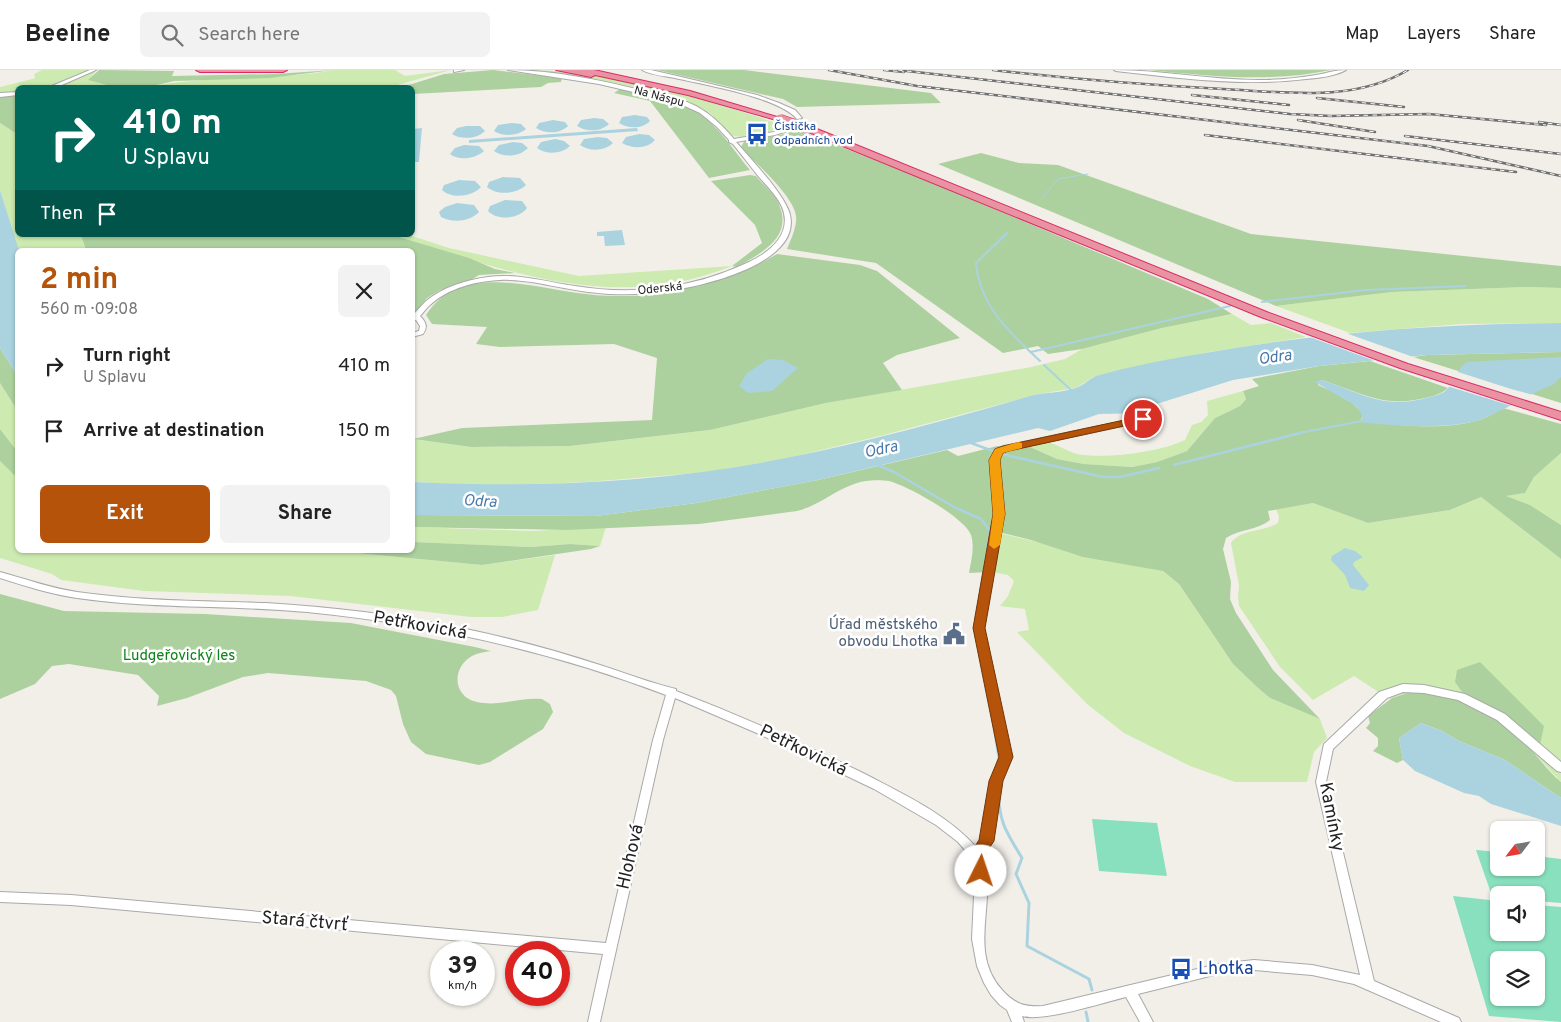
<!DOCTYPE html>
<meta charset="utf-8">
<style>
:root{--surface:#fff;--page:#f2f2f2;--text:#222;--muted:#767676;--line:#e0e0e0;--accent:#b45309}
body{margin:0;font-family:Overpass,sans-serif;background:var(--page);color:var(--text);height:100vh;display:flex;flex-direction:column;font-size:19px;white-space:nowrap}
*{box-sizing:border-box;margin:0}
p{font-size:16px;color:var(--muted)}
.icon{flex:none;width:28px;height:28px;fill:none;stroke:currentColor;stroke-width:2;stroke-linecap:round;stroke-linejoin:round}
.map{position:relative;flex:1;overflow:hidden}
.drawer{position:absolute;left:15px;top:178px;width:400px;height:305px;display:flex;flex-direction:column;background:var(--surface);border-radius:8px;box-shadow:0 1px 4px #0004}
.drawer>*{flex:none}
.top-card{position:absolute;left:15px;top:15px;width:400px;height:152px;border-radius:8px;box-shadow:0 1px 4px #0004;background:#00695c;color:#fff;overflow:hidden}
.needle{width:32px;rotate:239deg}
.fabs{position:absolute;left:1490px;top:751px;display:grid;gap:10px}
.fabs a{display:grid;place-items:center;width:55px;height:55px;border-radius:8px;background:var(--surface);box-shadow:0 1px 4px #0004;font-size:25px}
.speed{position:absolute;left:430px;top:871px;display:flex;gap:10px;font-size:25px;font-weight:700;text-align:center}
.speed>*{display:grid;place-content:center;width:65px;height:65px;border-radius:50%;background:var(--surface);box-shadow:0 1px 4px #0004;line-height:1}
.speed small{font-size:12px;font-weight:400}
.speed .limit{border:8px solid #d22;background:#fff;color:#111}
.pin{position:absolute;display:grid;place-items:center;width:42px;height:42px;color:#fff;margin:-21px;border:2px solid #fff;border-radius:50%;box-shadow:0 1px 5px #0007}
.me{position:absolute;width:55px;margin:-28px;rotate:4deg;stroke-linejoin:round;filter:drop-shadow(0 0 4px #0008)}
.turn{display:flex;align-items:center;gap:18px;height:105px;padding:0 25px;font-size:22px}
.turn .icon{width:65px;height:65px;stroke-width:2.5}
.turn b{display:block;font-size:35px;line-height:42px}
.then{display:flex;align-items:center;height:48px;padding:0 25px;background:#0003;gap:10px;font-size:19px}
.round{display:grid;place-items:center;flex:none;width:52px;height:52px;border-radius:8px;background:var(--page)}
.overview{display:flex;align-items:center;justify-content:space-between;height:85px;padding:0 25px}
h1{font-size:30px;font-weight:700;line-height:38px;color:var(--accent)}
.button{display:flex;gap:10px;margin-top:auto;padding:10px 25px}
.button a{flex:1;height:58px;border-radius:8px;background:var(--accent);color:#fff;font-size:20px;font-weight:700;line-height:58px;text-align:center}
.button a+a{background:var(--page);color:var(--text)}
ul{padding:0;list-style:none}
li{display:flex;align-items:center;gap:15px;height:65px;padding:0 25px}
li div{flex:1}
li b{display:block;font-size:19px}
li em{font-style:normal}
header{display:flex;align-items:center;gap:30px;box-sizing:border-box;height:70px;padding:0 25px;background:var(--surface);border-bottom:1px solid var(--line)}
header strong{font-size:24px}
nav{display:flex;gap:28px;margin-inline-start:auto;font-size:18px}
.search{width:350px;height:45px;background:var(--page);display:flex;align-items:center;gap:12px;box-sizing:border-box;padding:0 18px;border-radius:8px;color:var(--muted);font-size:19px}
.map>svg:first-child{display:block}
</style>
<header>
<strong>Beeline</strong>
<div class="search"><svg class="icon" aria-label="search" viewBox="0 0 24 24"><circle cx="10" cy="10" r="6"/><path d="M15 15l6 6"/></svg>Search here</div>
<nav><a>Map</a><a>Layers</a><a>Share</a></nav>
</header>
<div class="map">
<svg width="1561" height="952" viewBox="0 0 1561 952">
<rect width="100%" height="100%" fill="#f2efe9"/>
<path fill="#cdebb0" d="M42,0h49l4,2 -6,8 25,7 -96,1 -1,6 -17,3v-10l32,-8 3,-1 -1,-4z
M334,0h61l10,6 46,-6 -61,17 -246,1c62,-14 127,-6 190,-18z
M526,0c85,0 181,30 260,56 -15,5 -36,13 -52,10 -10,-2 -15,-14 -22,-21 -7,-6 -15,-9 -24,-12 -51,-20 -108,-25 -162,-33z
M0,53l17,11 1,101h63l5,15h-67l-19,-60z
M392,165h17l40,13 130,28 153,-10c-119,48 -225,5 -340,-31z
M1527,217l34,1v35l-99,1 -112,9 -74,-27 116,-14z
M1232,244l19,11 20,-2 35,14 -102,16 -111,24 -17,11 -37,6 -155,41 -96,23 -78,14 -122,10 -91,4 -84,-4 -1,-43 59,8 99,-1 89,-10 51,-6 116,-27 205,-36 34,-8 17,-10 80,-21z
M0,313l17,27v41l-17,-22z
M1243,321l3,8 -6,7 -25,12 -28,33 -30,11 -25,5 -48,-3 -27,-5 -29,-13c6,-1 13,-4 19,-4 8,1 24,12 36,13 29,3 77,-3 102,-15l7,-15 9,-3 7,-7 -1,-14z
M1561,383v72l-31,-20 -25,-9 20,-3 9,-16z
M0,391l17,17 1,72h307l157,15 73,-10 -17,55 -36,7h-31l-181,-21 -146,-5 -83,-11 -9,-6 -52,-16z
M1481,427l80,62v223l-46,-49 -98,-43 -25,8 -9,-3 -29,-19 -41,24 -33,-33 -41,-61 -1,-9 1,-12 -8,-42c9,-14 33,-11 47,-20l1,-6 -3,-8 37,-6 55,20 82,-13z
M412,457l122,4 72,-4 -6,19 -30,-2 -39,3 -118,-5z
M999,463l164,38 16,13 54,80 25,24 12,10 50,21 7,19 -13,14 -7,30h-72l-45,-16 -66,-33 -37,-29 -70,-72 12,-2 -4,-21 -25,-3 8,-10 6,-15 -6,-6 -16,-3z"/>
<path fill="#add19e" d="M99,0l75,1 -2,5 103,-2 59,-4 -64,8 -96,3 -30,7 -30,-1 -26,-7z
M493,0l69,8 -1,4 -13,1 -7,4 -128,7 -1,-6h-13l45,-14z
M657,0h87l187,23 10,10 -144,4 -14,-8z
M1148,0h183c-61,13 -121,6 -183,0z
M620,19c25,6 56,10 78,24 21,13 36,38 52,57l-41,8 -59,-77 -36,-8z
M17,24v40l-17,-11v-26z
M798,60l135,53 275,116 24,15 -70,14 -80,21 -34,5 -10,-8 -35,7 -127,-90 -89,-14c4,-10 10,-22 9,-33 -2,-20 -42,-54 -55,-69l4,-7 31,-4z
M981,83l38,10 39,2 193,69 310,32v22l-34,-1 -135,5 -116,14 -338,-142z
M750,105l6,1c7,9 21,20 24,31 12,32 -21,47 -43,60l-5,-1 30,-23 -7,-18 -44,-44z
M81,165h311l77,23 26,11 20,4 -36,2 -8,5 -31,10 -13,8 -14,17 -1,-65h-326z
M777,184l83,11 17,6 83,67 -63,17 -14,8 19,27 -76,13 -116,27 -140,16 -99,1 -58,-8 49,-11 190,-8 5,-62 -43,-14 -114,3 -24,-3 11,-17 -55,-3 -6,-9c35,-54 110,-26 160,-21 14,2 29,2 42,2 12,0 23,-2 34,-4 42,-6 79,-17 115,-38z
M0,278l17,27v35l-17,-27z
M1561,282v51l-148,-46 14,-2z
M1370,291l78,27c-8,7 -18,9 -28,11 -38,9 -65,-9 -99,-19l-3,5c15,7 38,15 45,31l-3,5c38,4 82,10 119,-1 8,-2 16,-8 24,-12l58,16v29l-27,24 -9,16 -19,3 24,9 31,20v34l-80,-62 -31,13 -82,13 -55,-20 -45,8 2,9c-12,10 -30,9 -44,18l-3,11 8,33 -1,17 6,14 37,57 47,49 -50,-21 -12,-10 -25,-24 -54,-80 -16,-13 -80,-14 -52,-17 -37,-9 -7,41 -18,1c2,-12 6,-26 2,-38 -7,-18 -63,-49 -82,-54 -7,-1 -16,-1 -23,0 -26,4 -44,24 -69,30l-98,13 -133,6 -153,-3v-12l183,1 100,-13 122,-23 129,-30 11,6 39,-10h31l29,13 27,5 48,3 25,-5 30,-11 28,-33 25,-12 6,-7 -3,-8 16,-5 -7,-7 67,-13z
M0,359l17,22v27l-17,-17z
M413,472l118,5 39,-3 30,2 -9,3 -109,16 -157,-15h87z
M0,524l64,17 141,3 146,9 124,24 16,4c-7,1 -13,2 -19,5 -21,12 -19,41 5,46 22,5 43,-5 65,-3l8,5 3,8 -10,17 -53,33 -11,3 -53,-11 -15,-12 -8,-18 -7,-28 -5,-6 -25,-9 -98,-8 -25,4 -56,21 -30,8 2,-10 -21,-21 -69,-11 -17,2 -17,18 -35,15z
M1480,592l64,64 -4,19 -75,-49 -10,-14 2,-12z
M1417,620c36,7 71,17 99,43 16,15 28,35 45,49v16l-56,-38 -46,-19 -17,-10 -21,-8 -22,15 4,22 -6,3 -24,-12 5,-5v-8l-12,-10 4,-5 -2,-7 24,-18z"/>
<path fill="#88e0be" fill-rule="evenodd" d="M1092,749l65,4 10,53 -68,-5z
M1476,780l23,2v16h37v-12l25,3v44l-25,-2v-6l-44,1z
M1453,826l46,5v31h37v-27l25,2v115l-72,-6zM1499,890h37v38h-37z"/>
<path fill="#aad3df" d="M635,45l12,2 3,4c-7,8 -22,8 -31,2l3,-6z
M594,48l9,1 6,5c-8,8 -23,8 -32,2l4,-6z
M553,50l12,2 3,4c-8,8 -23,8 -32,2l3,-5z
M512,53l9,1 5,5c-8,7 -23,8 -32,2l4,-6z
M466,56h14l5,5c-8,8 -24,9 -33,3l5,-6z
M422,58l-3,34h-6v-33z
M637,58l1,3 -169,12v-3z
M639,64l10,1 6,5c-8,9 -23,9 -33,3l4,-6z
M598,67l9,1 6,5c-8,8 -23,9 -33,2l4,-6z
M555,69l9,2 6,5c-8,8 -24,9 -33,2l4,-6z
M513,72l9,1 6,5c-9,9 -24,10 -34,3l5,-6z
M464,75l15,1 5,5c-9,8 -25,10 -34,3l5,-6z
M503,107l17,1 6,7c-9,9 -29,11 -39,2l2,-5z
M459,110l16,1 6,6c-9,10 -30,12 -39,3l2,-5z
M0,120l19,60h-1l-1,125 -17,-27z
M505,130l17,1 5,7c-8,11 -30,13 -39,3l2,-5z
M457,133l17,2 5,7c-9,10 -27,11 -38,5l-2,-5 6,-5z
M622,160l3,15 -20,1 -1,-10h-7v-4z
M1561,253v29l-134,3 -108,11 -86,14 -86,27 -4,2 3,4 -47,1 -49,17 -12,-3 -220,52 -122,23 -100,13 -183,-1v-33c124,6 250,1 373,-24 82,-16 164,-39 244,-62 15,-4 31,-3 46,-8 8,-3 13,-9 20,-12 35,-10 73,-17 109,-23 118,-21 236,-29 356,-30z
M1561,287v20l-7,7c-25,10 -47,25 -72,35 -27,11 -93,7 -122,3l3,-6 -7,-10 -41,-24 6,-2c37,11 59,29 101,19 7,-2 15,-3 22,-7 11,-8 11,-23 23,-30z
M768,289l15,1 15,8 -26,23 -24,2 -9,-7 8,-13z
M1345,478l10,3 8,6 -9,5 -1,3 16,20 -5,6 -14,-3 -5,-13 -14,-15 1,-4z
M1421,653l21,8 17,10 46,19 56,38v28l-70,-22 -12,-8 -15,-3 -49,-22 -12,-11 -4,-22z"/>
<path fill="#f2efe9" d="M1340,261l76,27 -38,4 -74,-27z
M1455,301l56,18 22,6 -21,11 -65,-20z"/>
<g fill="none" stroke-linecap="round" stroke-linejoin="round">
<path stroke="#aad3df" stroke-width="1" d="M1041,129l17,-20 30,-5"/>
<path stroke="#aad3df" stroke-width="2" d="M976,193l31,-30
M976,195c5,42 34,68 64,96
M1262,232l104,-12 99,-4
M1031,282l199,-46
M1044,295l28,26
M1299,363l63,-12"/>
<path stroke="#aad3df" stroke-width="2.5" d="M971,373l22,8
M1001,384l102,23h17l39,-9
M877,395l17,7 60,35 27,12 9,12 -14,89
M1174,395l130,-33"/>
<path stroke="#aad3df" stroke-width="3" d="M992,643l7,45 -5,18
M998,718c1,34 7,42 24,70l-6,16 13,29 -2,43 62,33 3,11
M1086,942l2,10"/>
<g stroke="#a9a9a9" stroke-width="2">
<path id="minor" d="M90,0h6l-41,18h-8z
M454,0h10l-10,2z
M508,0c45,0 92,10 137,21 17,4 35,7 51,15 15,8 27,20 38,33l40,-7 22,-6v2l-21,7 -39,7c14,16 50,54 54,73 11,47 -82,70 -116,75 -21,4 -43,5 -65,4 -15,-1 -30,-3 -45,-6 -21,-4 -42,-9 -64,-8 -23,1 -52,8 -70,25 -4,3 -6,7 -10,11 6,6 8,11 3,18l-11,3v-4l7,-2 1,-5 -4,-6 -4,1v-5c5,-5 9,-10 13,-14 17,-15 42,-22 63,-25 30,-4 58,5 87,9 59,10 120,2 174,-24 21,-10 44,-28 33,-55 -5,-11 -15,-21 -23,-30 -9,-11 -17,-22 -26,-33l-4,-2v-2l-12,-13 -17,-14 -24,-11 -77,-18z
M642,0h9l26,6 80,19 22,8 16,7 7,8 -5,1c-19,-22 -92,-34 -122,-41 -11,-2 -24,-3 -33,-8z
M1114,0c48,0 96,10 145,10 19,0 39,-2 57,-5 11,-2 20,-5 30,-5 -11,6 -27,8 -40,9 -64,8 -127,-1 -190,-8z
M18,22v3l-18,2v-4z
M1143,347h3l1,2 -1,2 -137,29 -8,3 -3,7 5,54 -19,114 27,129 -10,24 -9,60 -10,16c17,42 -16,93 20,133 13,14 22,17 41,16l175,-42 36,-4 58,5 48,10 -44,-193 8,-38 55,-52 24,-8 21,1 41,9 40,20 56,48v10l-4,-1 -60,-51 -39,-20 -34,-7 -21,-1 -16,6 -54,51 -7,33 48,199 85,37 2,4h-20l-87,-38 -42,-9 -58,-5 -36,4 -80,20 15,28h-13l-14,-25c-24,6 -83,25 -104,19l2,6h-12l-5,-12 -7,-5 -9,-10 -7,-12 -7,-17 -5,-27 3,-65 -5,-18 -12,-14 -22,-17 -62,-36 -115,-55 -84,-36 -12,42 -63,282h-12l15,-68 -532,-49 -71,-3v-10l71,3 535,48 47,-203 13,-45c-115,-44 -237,-71 -359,-83 -77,-7 -154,-3 -230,-14 -27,-4 -52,-12 -77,-20v-6c26,7 50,16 77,20 63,9 126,9 189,11 33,2 65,5 98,9 80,10 160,28 236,53 25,8 51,18 76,24v2c65,25 128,53 189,83 38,20 82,40 111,73l5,-7 10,-59 10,-24 -27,-129 21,-114 -5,-54 5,-11 9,-3z"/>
</g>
<g stroke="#dc2a67" stroke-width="2">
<path id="highway" d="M196,0h91l-4,2h-83z
M556,0h38l96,21 94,28 -4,2 -92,-26 -93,-20 -4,2z
M806,57h6l457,186 139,51 153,48v8l-161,-52 -139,-51 -455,-186z"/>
</g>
<use href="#minor" fill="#fff" fill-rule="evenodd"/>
<use href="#highway" fill="#e892a2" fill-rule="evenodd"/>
<g stroke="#707070" stroke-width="2.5">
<path id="rail" d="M829,0l88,16 511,60 133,30
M884,0l20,2
M898,0l392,44 41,2 98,-2 117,11
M993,0c77,9 153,15 230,19 61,3 130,14 185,-19
M1192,25l97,10
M1317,28l87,9
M1298,50l77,12
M1539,52l22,3
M1205,65l311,37
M1405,66l156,18"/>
</g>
<use href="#rail" stroke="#fff" stroke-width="1" stroke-dasharray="4.5" stroke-linecap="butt"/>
<g stroke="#dc2a67" stroke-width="10" stroke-linecap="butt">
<path id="highway-bridge" d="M780,49l29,10"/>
</g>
<use href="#highway-bridge" stroke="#e892a2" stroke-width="9"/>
</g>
<path fill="#b45309" stroke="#753606" d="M1143,346l4,1v4l-138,30 -6,2 -3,7 5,54 -20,114 28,129 -10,24 -9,60 -10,15 4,15 -2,4 -5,2 -5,-2 -7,-19 10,-16 10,-59 10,-24 -26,-129 20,-114 -4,-54 6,-11 8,-3z"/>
<path fill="#f59e0b" d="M1018,372l4,1v5l-19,5 -3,7 5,54 -5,31 -6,4 -5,-4 4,-31 -4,-54 6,-11z"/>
<defs>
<g id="bus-bare" transform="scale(1.725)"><path d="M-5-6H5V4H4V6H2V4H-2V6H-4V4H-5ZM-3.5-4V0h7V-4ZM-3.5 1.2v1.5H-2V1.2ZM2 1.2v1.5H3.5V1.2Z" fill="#1a4fb4" stroke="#fff" stroke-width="2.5" paint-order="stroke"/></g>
<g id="civic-bare" transform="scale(1.725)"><path d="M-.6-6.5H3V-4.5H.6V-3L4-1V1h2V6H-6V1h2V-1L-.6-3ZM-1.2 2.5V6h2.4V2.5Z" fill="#5c6f8a" stroke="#fff" stroke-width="2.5" paint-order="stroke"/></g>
</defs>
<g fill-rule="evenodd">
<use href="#bus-bare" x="757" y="64"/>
<use href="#civic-bare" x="954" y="564"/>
<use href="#bus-bare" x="1181" y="899"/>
</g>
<g text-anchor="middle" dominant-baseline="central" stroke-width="5" stroke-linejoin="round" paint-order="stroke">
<g font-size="12" fill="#222" stroke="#fff">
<text transform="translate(659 27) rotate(15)">Na Náspu</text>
<text transform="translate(660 219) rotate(-6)">Oderská</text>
</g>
<g font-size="12" fill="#164399" stroke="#fff" text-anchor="start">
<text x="774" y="57">Čistička<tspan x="774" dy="14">odpadních vod</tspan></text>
</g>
<g font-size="15" fill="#4e5e75" stroke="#fff" text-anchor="end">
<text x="938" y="555">Úřad městského<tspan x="938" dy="17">obvodu Lhotka</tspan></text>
</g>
<g font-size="15" fill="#0c8416" stroke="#fff">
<text x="179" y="586">Ludgeřovický les</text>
</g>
<g font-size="16" font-style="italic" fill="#4a7aab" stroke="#fff">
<text transform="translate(1275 288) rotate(-8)">Odra</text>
<text transform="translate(881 380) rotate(-12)">Odra</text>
<text transform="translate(480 432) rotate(3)">Odra</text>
</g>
<g font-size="18" fill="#222" stroke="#fff">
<text transform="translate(420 556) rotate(10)">Petřkovická</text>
<text transform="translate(803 681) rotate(26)">Petřkovická</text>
<text transform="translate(1331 747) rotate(79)">Kamínky</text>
<text transform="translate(631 787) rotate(-77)">Hlohová</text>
<text transform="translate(305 852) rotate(5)">Stará čtvrť</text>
</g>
<g font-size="18" fill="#164399" stroke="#fff" text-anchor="start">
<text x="1198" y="899">Lhotka</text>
</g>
</g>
</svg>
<div class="fabs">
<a><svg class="needle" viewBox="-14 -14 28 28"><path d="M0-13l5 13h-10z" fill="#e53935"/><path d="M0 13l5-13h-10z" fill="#767676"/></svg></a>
<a><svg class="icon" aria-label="sound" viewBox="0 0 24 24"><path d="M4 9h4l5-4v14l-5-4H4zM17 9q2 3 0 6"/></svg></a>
<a><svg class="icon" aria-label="layers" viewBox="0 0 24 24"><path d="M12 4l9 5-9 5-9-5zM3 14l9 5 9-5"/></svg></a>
</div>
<div class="speed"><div>39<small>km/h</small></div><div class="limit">40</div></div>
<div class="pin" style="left:1143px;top:349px;background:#d93025"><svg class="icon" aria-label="arrive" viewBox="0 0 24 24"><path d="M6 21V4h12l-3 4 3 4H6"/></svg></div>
<svg class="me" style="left:981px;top:801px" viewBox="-20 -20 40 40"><circle r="19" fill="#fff"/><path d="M0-13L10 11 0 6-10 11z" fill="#b45309"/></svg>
<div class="top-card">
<div class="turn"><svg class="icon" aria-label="right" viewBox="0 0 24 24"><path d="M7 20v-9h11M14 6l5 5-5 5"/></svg><div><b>410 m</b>U Splavu</div></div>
<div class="then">Then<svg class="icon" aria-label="arrive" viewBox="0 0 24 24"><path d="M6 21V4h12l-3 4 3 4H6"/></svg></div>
</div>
<section class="drawer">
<div class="overview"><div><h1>2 min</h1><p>560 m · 09:08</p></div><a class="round"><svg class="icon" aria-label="close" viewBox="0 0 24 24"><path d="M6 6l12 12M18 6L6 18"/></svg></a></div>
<ul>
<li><svg class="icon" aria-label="right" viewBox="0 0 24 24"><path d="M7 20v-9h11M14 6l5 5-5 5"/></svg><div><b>Turn right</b><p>U Splavu</p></div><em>410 m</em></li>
<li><svg class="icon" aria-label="arrive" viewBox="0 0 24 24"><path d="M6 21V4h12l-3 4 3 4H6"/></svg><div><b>Arrive at destination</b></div><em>150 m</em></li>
</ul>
<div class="button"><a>Exit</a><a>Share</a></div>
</section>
</div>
